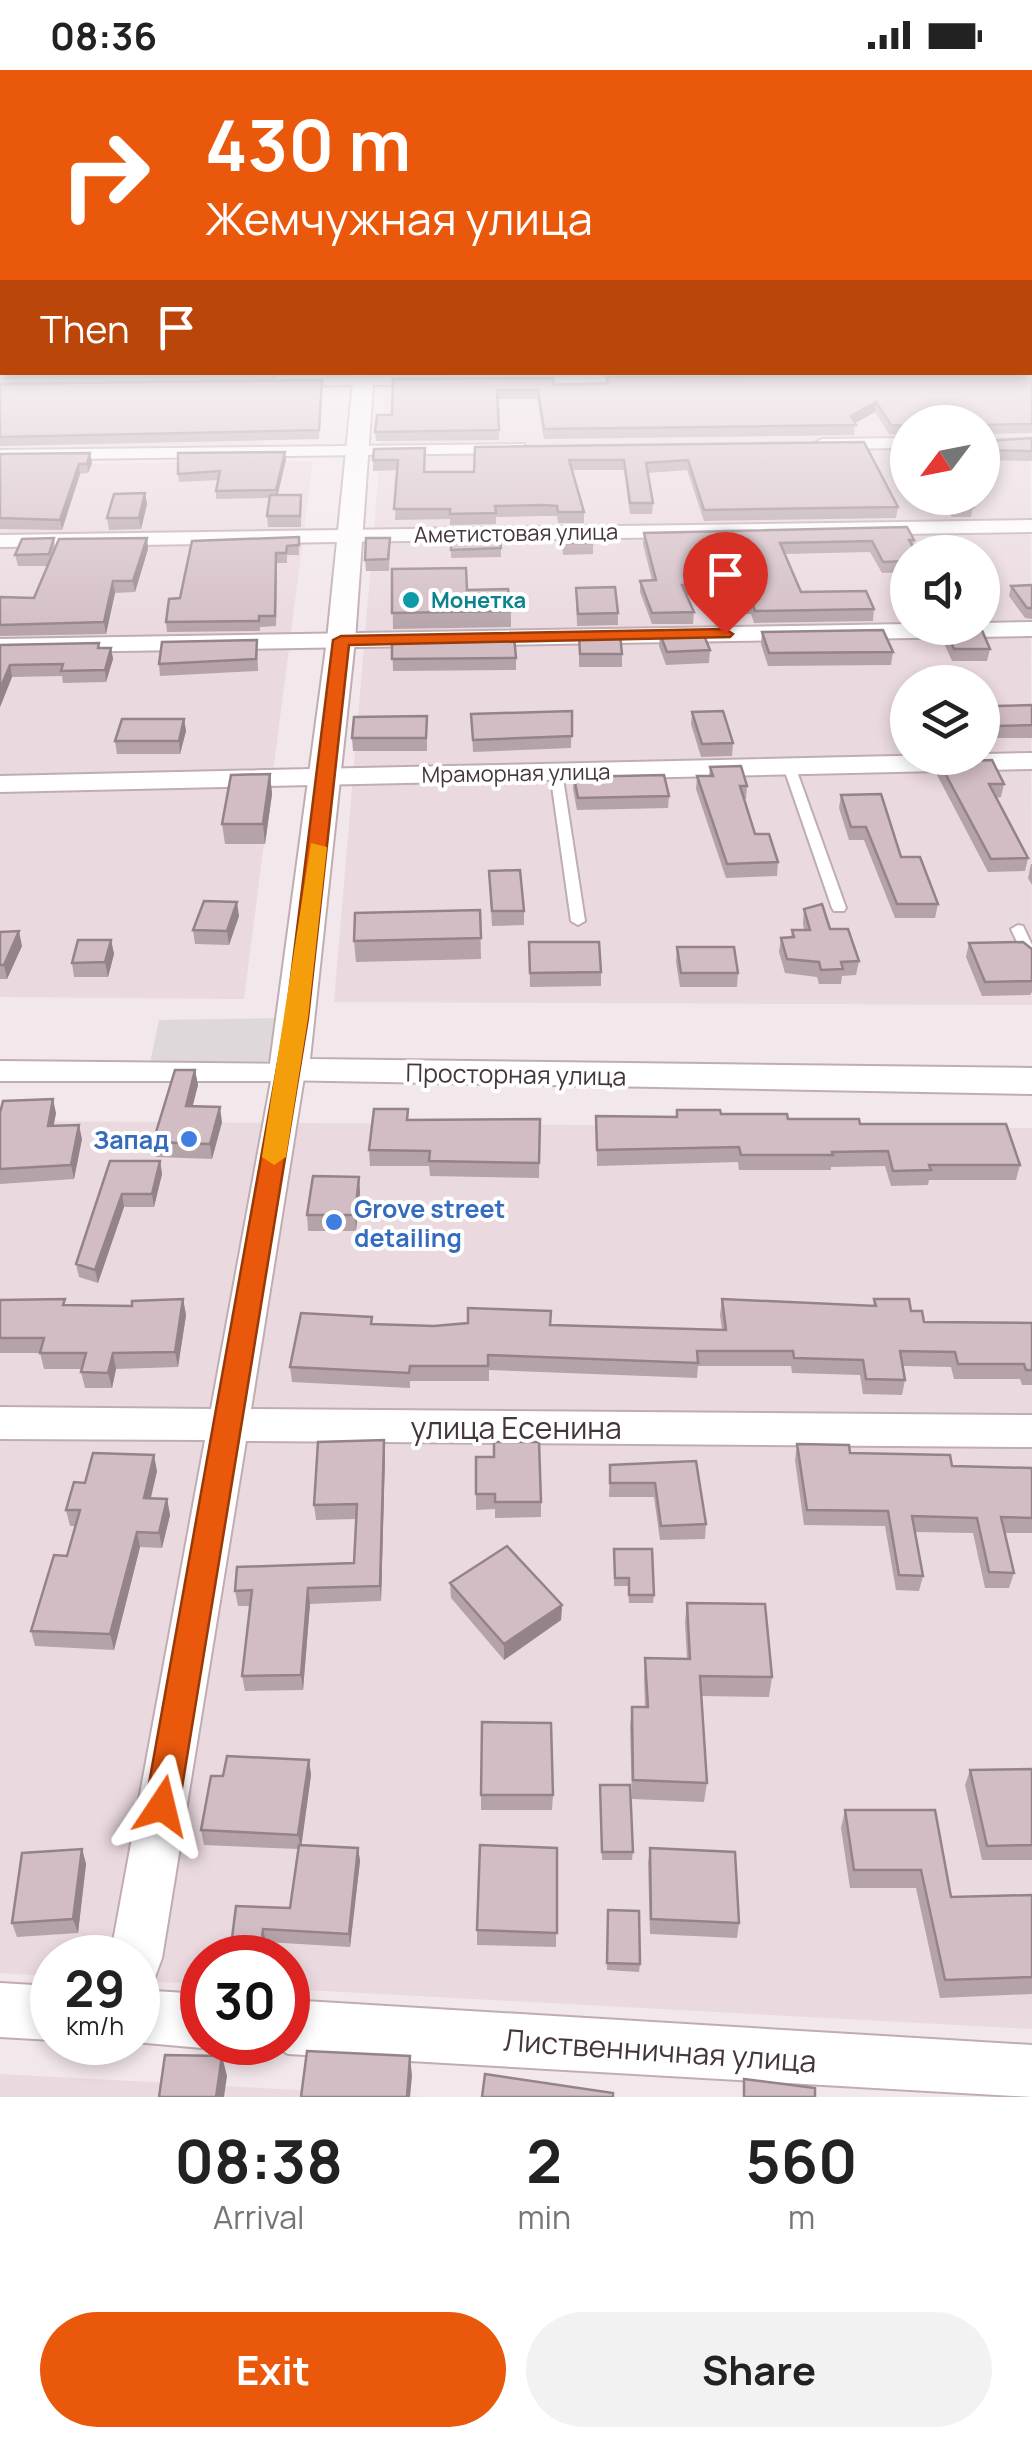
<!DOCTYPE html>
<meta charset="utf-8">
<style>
:root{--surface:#fff;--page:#f2f2f2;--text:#222;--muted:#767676;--accent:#ea580c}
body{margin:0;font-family:Manrope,sans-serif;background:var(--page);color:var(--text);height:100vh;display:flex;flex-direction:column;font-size:38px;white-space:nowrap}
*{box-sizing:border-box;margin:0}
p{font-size:32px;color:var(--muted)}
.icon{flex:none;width:55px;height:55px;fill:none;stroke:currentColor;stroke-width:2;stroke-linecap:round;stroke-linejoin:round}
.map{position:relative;height:2027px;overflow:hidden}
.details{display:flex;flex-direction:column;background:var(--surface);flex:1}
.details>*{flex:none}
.hud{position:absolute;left:0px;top:0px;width:1032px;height:305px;box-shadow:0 5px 15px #0003;background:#ea580c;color:#fff;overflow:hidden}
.needle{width:65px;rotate:238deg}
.controls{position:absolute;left:890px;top:335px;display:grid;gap:20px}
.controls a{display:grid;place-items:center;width:110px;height:110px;border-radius:50%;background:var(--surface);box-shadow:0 5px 15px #0003;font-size:50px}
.speed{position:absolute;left:30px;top:1865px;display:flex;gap:20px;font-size:50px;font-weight:700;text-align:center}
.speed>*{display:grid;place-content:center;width:130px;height:130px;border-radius:50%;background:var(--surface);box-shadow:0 5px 15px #0003;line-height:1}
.speed small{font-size:25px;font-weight:400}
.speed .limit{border:15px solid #d22;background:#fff;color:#111}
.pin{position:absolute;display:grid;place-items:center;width:85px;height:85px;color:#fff;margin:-102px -42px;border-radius:50% 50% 50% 0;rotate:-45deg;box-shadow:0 0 10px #0007}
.pin .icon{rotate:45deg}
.me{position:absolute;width:110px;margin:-55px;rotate:10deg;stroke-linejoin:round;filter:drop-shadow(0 0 8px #0008)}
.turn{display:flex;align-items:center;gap:35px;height:210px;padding:0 40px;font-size:45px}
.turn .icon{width:130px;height:130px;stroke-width:2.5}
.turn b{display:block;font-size:70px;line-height:85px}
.then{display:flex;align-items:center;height:95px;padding:0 40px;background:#0003;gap:20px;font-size:38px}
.eta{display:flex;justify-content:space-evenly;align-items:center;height:170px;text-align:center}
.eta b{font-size:60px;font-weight:700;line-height:70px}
.button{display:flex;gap:20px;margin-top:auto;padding:20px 40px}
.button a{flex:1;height:115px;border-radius:60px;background:var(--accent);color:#fff;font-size:40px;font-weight:700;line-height:115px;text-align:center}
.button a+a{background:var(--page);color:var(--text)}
.status{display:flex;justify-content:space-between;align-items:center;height:70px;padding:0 50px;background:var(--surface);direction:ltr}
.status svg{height:28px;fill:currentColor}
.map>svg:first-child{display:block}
</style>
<div class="status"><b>08:36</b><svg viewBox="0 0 49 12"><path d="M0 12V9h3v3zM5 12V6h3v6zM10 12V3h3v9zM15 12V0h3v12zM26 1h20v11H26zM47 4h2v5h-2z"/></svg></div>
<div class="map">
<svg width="1032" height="2027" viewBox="0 0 1032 2027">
<rect width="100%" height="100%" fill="#f2e7ea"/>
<path fill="#ead9de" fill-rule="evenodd" d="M0,282l2,20 324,1 -48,3 -15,69 -263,2z
M1030,282l2,653 -698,-3 53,-629 643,-1zM908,352h74v76h-74zM908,482h74v76h-74zM908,612h74v76h-74z
M313,391l-69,538 -244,-2v-532z
M0,1051l1032,7v901l-744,-40v-31h-86v26l-64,-3v-23h-86v18l-52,-3z
M0,2004l425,23h-425z"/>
<path fill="#ded8da" d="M284,948l-5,43 -129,2 9,-43z"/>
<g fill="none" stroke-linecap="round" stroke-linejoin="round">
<g stroke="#c0adb3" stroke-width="4">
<path id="service" d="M789,693l6,3 51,142 -2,3h-10l-2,-3 -49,-142z
M556,698l6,4 23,149 -7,4 -7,-4 -21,-149z
M1018,855l5,1 9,19v18l-7,-4 -14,-30z"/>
</g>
<g stroke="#c0adb3" stroke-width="4">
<path id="minor" d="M1030,298l2,10 -753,8 -8,-5 8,-5 751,-4z
M908,368v10l-86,1 -9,-5 9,-5z
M524,374v8l-6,1 -518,7v-10z
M1032,450v12l-1032,15v-12z
M1032,552v14l-1032,17v-14l908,-15 74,4v-5z
M1032,683v16l-1032,23v-16z
M0,991l300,3 5,7 -54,338 781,6v32l-786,-6 -84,517 -7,19 -17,7v-26h-28l95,-518 -205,-1v-32l211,2 60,-328h-271z
M0,1913l52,3v54l-52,-3z
M138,1920l64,4v48h13l-13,6 -67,-6z
M288,1930l744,45v52l-744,-43 -21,-12h21z"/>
</g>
<g stroke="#c0adb3" stroke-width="4">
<path id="tertiary" d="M354,302h20l-19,268 -45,419 722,9v26l-757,-14 -6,-9 58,-431z"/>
</g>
<use href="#service" fill="#fff" fill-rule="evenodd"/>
<use href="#minor" fill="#fff" fill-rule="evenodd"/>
<use href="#tertiary" fill="#fff" fill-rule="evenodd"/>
</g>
<path fill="#b5a3a9" d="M0,282h2v20h323l-325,3z
M1032,305v58l-50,1v-12h-74v13l-19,-1 -14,-22 -20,11 -1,12 -310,4 -7,-40h-39l1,41 -123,1 -1,-9 17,-17 1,-36 161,6 52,-1v-7z
M0,314l322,5 -3,50 -319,7z
M982,364l2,7 48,-3v23l-50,-1z
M908,371v20l-8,-9 1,-10z
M864,372l34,65 -2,11 -192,3 -17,-51 -39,3 5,30 -1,11h-22l-6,-44h-52l12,42v11h-26l-1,-7h-14l-47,1v7l-46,1v-6l-55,1 2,-50 -24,1v-11l1,-11 51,23h49l1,-25z
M0,384l92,9 -4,10 -8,1 -18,56 -62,-1z
M286,390l-9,35h24v32h-33l-1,-11 3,-18 -54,1v-8l2,-11 -39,2 -1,-8z
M145,423l2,11 -6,25 -32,1 -2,-12z
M936,428h32l5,9 -2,10h-19z
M561,461l32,12v11l-30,1z
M644,463l270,7 -1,7 -5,5v20l-26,1 -12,-21 -85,2 16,38 73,17 -1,12 -119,2 -3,-9h-14l-6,-19 -45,1 8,16 -1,12h-41l-12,-32v-11l12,-1 -9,-36z
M451,466l50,12v9l-50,1z
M299,467v18h-12v8h-10l-1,63 -16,1v4l-93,1 -1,-10z
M54,468l1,9 92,-9 1,11 -13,43 -20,1 -9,41 -106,2v-39l34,1 13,-32h-29l-3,-11z
M390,468l-1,33h-23l-1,-11z
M392,499l75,21 44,21v16l-118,2z
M1032,515v34l-7,-1 -16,-22 2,-10z
M576,518l42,25v12l-41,1z
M945,559l45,20 -3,12h-35l-9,-20z
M762,562l131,20 -2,13 -123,1 -7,-22z
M660,564l50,16 -1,13 -43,2 -7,-19z
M579,565l43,19v13h-43z
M392,568l124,20v12l-123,1z
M257,570l1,31 -98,5 -1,-12z
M0,575l111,3 2,11 -7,23 -43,1 -1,-7 -50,1 -12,30z
M1032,635v33h-38l-1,-20 3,-12z
M572,641l-1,37 -98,4 -2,-38z
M692,642l41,31 -1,13 -31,1 -10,-33z
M184,649l2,12 -6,23h-63l-2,-13z
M427,659v22h-74l-1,-13z
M939,692l65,22 -3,13 -5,1 32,60 -3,13 -37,1 -51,-97z
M710,697l37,19 -1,13h-2l11,35 23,28 -1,14 -51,2 -30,-89 1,-13h12z
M270,704l2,20 -7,50h-40l-3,-20z
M574,707l95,19 -1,12 -91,2 -4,-21z
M841,725l60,62 37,47 -3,14h-40l-31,-78h-15l-10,-32z
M1031,794h1v21l-4,-7z
M489,801l35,40v14l-32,1z
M804,839l26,20 29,32 -3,14 -14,1 -1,8h-22l-2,-7 -32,-4 -6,-21 2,-14 10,-1 1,-7h12l-1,-7z
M480,840l1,49 -125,3 -2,-21z
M239,846l-10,29 -34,-1 -2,-14z
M0,862l22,14 -15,33h-7z
M111,870l3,14 -6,23h-34l-2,-14z
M529,872l72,30v14l-71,1z
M969,873l63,6v43l-2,3 -48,1 -16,-39z
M677,877l61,26 -1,14h-57l-4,-25z
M195,1000l3,15 -6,21 30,16 -10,37 -56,-2 -3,-15z
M408,1039v11l132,-1 -1,59 -109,-2 -1,-10h-59l-1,-16z
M677,1040l111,9 72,5 160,41 -4,15h-87l-1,5 -37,1 -6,-20 -54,1v3h-92l-1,-8 -141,4 -1,-50 80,1z
M0,1043h56l-3,13 29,13 -8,40 -74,5z
M110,1091h50l2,13 -8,33h-30l-26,76 -19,-6 -3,-13z
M360,1122l-4,39h-48l-1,-16z
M183,1229l3,16 -8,52 -62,2 -4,19h-27l-4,-16 1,-3h-38l-4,-16h-40v-53l66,5 66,1z
M722,1229l151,7 1,-7 37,12 13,11 108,1v62h-10l-2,-6h-66l-3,-12 -48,-1 2,14 -3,15 -39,-1 -3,-19 -68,-2 -1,-7h-93l-1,12 -208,-8v11h-79v7l-118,-6 -2,-15 82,-50v7l62,2 117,-1 171,5 -2,-15z
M384,1370l1,16 -4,145 -71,3 -7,86 -58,1 -3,-15 8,-70h-12l-3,-15 119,-28 2,-44 -40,1 -2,-15z
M797,1374l53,9 102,13 80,2v65h-28l10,40 -5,15h-24l-12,-55 -58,-1 8,44 -4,15 -23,-1 -11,-64 -81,-1 -9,-65z
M476,1387l65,45v15l-46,1v-9l-19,1z
M696,1391l10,63 -1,15 -45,1 -6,-43h-45l1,-32z
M157,1401l-6,27 16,1 3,16 -8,33 -22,-1 -26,103 -79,-4 -4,-15 36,-75 8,-30h-5l-4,-16 19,-27z
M614,1487l40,38 -1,8h-24l-1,-17h-14z
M450,1513l112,22 -1,15 -57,40 -53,-62z
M687,1533l85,74 -3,20 -67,-1 5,87 -3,19 -72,-3 -2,-73 2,-19h13l-1,-29 1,-20 42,1 -2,-37z
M309,1690l2,15 -10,70 57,3 2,13 -10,86 -84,-5 -2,16h-31l-2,-12 59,-38 8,-59 -94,-4 -3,-15 22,-54z
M1032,1699v91h-50l-17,-75 5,-15z
M600,1722l33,60 -1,8h-30z
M481,1725h72l-1,15h-71z
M845,1740h90l16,87 81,-2v99l-92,4 -24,-110h-66l-9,-60z
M557,1778l-1,99 -79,-2v-15z
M650,1778l89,75 -2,15 -87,-4 -2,-71z
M82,1779l4,15 -8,69 -61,4 -5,-14z
M608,1840l32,54 -1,8 -32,-2z"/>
<path fill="#94848a" d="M876,332l-1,10 -25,14 1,-10z
M285,382l1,8 -9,38 -1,-8z
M90,383l2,10 -4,10 -1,-9z
M79,394l1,10 -18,56 -2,-10z
M145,423l2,11 -6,25 -2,-11z
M147,468l1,11 -13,43 -2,-11z
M113,511l2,12 -9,41 -2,-12z
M111,578l2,11 -7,23 -1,-12z
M10,595l2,12 -12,30v-18z
M184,649l2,12 -6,23 -1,-13z
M270,704l2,20 -7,50 -2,-20z
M237,832l2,14 -10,29 -2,-14z
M19,861l3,15 -15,33 -3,-14z
M111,870l3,14 -6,23 -3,-15z
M195,1000l3,15 -9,36 -3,-15z
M53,1029l3,14 -5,27 -3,-14z
M220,1037l2,15 -10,37 -2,-15z
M79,1055l3,14 -8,40 -3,-14z
M160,1091l2,13 -8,33 -2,-13z
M359,1107l1,15 -4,39 -1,-16z
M122,1124l2,13 -26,76 -3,-13z
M183,1229l3,16 -8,52 -3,-15z
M113,1283l3,16 -4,19 -4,-15z
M384,1370l1,16 -4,145 -1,-15z
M154,1385l3,16 -10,42 -3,-15z
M167,1429l3,16 -8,33 -3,-15z
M137,1462l3,15 -26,103 -4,-16z
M308,1518l2,16 -7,86 -2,-15z
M562,1535l-1,15 -57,40v-16z
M309,1690l2,15 -10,74 -3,-14z
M358,1778l2,13 -10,86 -1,-13z
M82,1779l4,15 -8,69 -5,-14z
M263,1859l3,13 -2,16 -3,-11z
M222,1986l5,20 -3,21h-8z
M410,1986l2,20 -2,21h-3z"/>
<path fill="#d3bdc5" stroke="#94848a" stroke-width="2.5" d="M0,282h2v14h-2z
M1032,305v49l-50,1v-3h-74v4l-17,-1 -15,-23 -25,14 5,9 -312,4 -6,-39h-41l2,40 -124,2 2,-17h15l1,-36 160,-1 1,7 54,-2 -2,-6z
M322,310l-3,50 -319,7v-53z
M982,364l2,7 48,-3v13l-50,-1z
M864,372l34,65 -194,3 -16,-50 -42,3 7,40h-23l-6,-43h-55l15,52h-26l-1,-6 -14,-1 -48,1 1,7 -46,1v-5h-56l4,-49h-25l1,-11 51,-1 -1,24h50l1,-25z
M285,382l-9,38 -60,1 4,-20 -42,3v-21z
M90,383l-3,11h-8l-19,56 -60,-2v-64z
M145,423l-6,25h-32l7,-24z
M270,425h31l-1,21h-33z
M946,428h22l5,9h-20z
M907,457l7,13h-5l7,12h-8v9l-25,1 -11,-21 -92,2 21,49 65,-1 8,18 -119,2 -3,-9 -14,1 -6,-19 -50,1 12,27 -42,1 -12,-32 16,-1 -12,-47z
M561,461h29l3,12h-30z
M499,465l2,13 -50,2v-14z
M299,467v8l-12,1 -1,7h-10l-1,63h-16v5l-93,1 3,-23 11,-1 12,-57z
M54,468l-5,16 -34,1 7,-16z
M147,468l-14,43h-20l-9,41 -104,3v-28l34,1 25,-59z
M366,468h24l-2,21 -23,1z
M466,498l1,22 41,-1 3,22 -119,2v-44z
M1032,515v23h-5l-16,-22z
M615,517l3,26 -40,1 -2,-26z
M981,558l9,21h-36l-9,-20z
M883,560l10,22 -124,1 -7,-21z
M703,563l7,17 -43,2 -7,-18z
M620,564l2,20h-42l-1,-19z
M514,566l2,22 -124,1v-21z
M257,570l-1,19 -97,5 3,-22z
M99,573l-1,5h13l-6,22 -44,1 2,-7 -53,1 -10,24v-44z
M1032,635v20l-36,1v-20z
M572,641v25l-99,4 -2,-26z
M723,641l10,32 -31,1 -10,-32z
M427,646l-1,22h-74l2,-21z
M122,649h62l-5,22h-64z
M992,690l12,24h-15l39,74 -37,1 -52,-97z
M741,696l6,20h-7l15,48h14l9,28 -51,2 -30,-88h16l-3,-9z
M270,704l-7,50h-41l9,-49z
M664,705l5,21 -91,2 -4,-21z
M881,724l20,63h19l18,47h-41l-31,-77h-15l-10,-32z
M520,800l4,41h-32l-3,-40z
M204,831l33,1 -10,29 -34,-1z
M822,834l8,25h18l11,32 -18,1 2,7 -22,1 -2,-8 -32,-3 -6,-21 13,-1 -2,-7h18l-6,-21z
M480,840l1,28 -127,3 1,-28z
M19,861l-15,34h-4v-33z
M78,870h33l-6,22 -33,1z
M529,872h70l2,30 -71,1z
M1023,872l9,7v32l-47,1 -16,-39z
M677,877h57l4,26h-57z
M175,1000h20l-9,36 34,1 -10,37 -57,-2z
M53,1029l-5,27 31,-1 -8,40 -71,4v-56l3,-12z
M374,1039h34l-1,11 133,-1 -1,44 -110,-2 1,-10 -61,-1z
M677,1040h43l1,4h66l1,5h71l1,5h146l14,41h-91l2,5 -38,1 -5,-20 -56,1 1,3h-92l-2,-8 -142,3 -1,-34 81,1z
M110,1091h50l-8,33h-30l-27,76 -19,-6z
M313,1106l46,1 -4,38h-48z
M65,1229l-2,6 69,1v-5l51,-2 -8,53 -62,1 -5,20 -27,-1 5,-19h-46l4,-15h-44v-38z
M722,1229l154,7 -2,-7h35l2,12h11l2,11 108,1v47h-6l-2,-6h-66l-3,-12 -55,-1 5,29 -39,-1 -3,-19 -69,-2 -1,-7h-96l1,12 -210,-8v11h-78l-1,7 -119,-6 11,-54 71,4 -1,7 63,2 34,-3v-15l83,3 -1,14 176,5z
M384,1370l-4,146 -72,2 -7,87 -59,1 10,-86 -17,1 2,-24 117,-4 3,-59 -43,1 4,-63z
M494,1372h45l2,60h-46v-8h-19v-37h18z
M797,1374l52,1 1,8 100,2 2,11 80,2v50l-31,-1 13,56 -25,-1 -12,-54 -65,-2 11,60 -24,-1 -11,-64 -81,-1z
M93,1383l61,2 -10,43 23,1 -8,34 -22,-1 -27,102 -79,-3 23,-76 13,1 13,-46h-14l8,-28 11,1z
M696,1391l10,63 -45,2 -6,-43h-45v-18z
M507,1476l55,59 -58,39 -54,-61z
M614,1479h38l2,46h-25v-17h-14z
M687,1533l78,1 7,73 -72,-1 7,107 -74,-3 -1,-73h16l-3,-49 45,1z
M482,1652l69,1 2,72h-72z
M227,1686l82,4 -11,75 -97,-5 10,-54h12z
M1032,1699v76l-45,1 -17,-76z
M600,1715h30l3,67h-31z
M845,1740h90l16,87 81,-2v82l-87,3 -24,-110h-67z
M299,1775l59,3 -9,86 -86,-5 -2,18 -30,-1 5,-40 54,2z
M480,1775l77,3v85l-80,-3z
M650,1778l85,4 4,71 -88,-4z
M82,1779l-9,70 -61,4 10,-70z
M608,1840l31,1 1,53 -33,-1z
M307,1981l103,5 -3,41h-106z
M165,1985l57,1 -6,41h-57z
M485,2004l128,19v4h-131z
M744,2009l71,9v9h-71z"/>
<linearGradient id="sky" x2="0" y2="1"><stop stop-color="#8ecada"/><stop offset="0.5" stop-color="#f9f4f6"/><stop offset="1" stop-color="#f9f4f6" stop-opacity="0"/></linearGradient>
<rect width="1032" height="566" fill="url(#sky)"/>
<path fill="#ea580c" stroke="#983908" stroke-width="2.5" d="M725,559l8,5 -3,3 -381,8 -41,373 -129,788 -5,11 -12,5 -12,-5 -5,-11 141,-788 47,-378 8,-4z"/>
<path fill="#f59e0b" d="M311,773l16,4 -19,171 -22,139 -12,8 -12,-8z"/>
<circle fill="#0f9aa8" stroke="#fff" stroke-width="4" cx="411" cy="530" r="10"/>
<g fill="#3f7fe0" stroke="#fff" stroke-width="4">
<circle cx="189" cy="1069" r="10"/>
<circle cx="334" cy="1152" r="10"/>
</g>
<g text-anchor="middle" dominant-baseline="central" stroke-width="8" stroke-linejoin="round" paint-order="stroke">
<g font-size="22" fill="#45363c" stroke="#fff">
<text transform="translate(516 463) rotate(-1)">Аметистовая улица</text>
<text transform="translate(516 703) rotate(-1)">Мраморная улица</text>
</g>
<g font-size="22" font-weight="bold" fill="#0d838f" stroke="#fff" text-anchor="start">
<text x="431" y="530">Монетка</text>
</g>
<g font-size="25" fill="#45363c" stroke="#fff">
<text transform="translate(516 1004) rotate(1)">Просторная улица</text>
</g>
<g font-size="25" font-weight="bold" fill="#366cbe" stroke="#fff" text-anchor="end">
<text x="169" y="1069">Запад</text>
<text x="354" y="1138" text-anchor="start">Grove street<tspan x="354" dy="29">detailing</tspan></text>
</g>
<g font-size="30" fill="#45363c" stroke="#fff">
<text x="516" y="1357">улица Есенина</text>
<text transform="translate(660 1980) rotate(4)">Лиственничная улица</text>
</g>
</g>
</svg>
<div class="controls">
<a><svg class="needle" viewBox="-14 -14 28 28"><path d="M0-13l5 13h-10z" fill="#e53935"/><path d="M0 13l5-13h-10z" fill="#767676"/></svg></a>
<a><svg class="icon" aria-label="sound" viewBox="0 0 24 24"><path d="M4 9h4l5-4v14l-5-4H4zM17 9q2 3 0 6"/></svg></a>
<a><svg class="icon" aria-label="layers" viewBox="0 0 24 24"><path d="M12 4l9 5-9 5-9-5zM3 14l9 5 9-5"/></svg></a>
</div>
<div class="speed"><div>29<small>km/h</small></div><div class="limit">30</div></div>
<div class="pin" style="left:725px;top:564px;background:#d93025"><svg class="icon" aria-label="arrive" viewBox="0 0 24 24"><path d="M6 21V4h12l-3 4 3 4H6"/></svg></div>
<svg class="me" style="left:162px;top:1736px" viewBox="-20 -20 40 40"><path d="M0-17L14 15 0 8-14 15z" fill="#ea580c" stroke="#fff" stroke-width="4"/></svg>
<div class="hud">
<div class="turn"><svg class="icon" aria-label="right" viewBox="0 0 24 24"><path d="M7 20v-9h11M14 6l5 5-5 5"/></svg><div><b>430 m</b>Жемчужная улица</div></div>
<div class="then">Then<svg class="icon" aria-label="arrive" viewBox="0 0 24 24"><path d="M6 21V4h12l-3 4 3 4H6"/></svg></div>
</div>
</div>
<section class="details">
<div class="eta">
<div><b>08:38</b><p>Arrival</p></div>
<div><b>2</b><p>min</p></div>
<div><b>560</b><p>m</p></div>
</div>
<div class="button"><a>Exit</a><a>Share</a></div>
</section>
